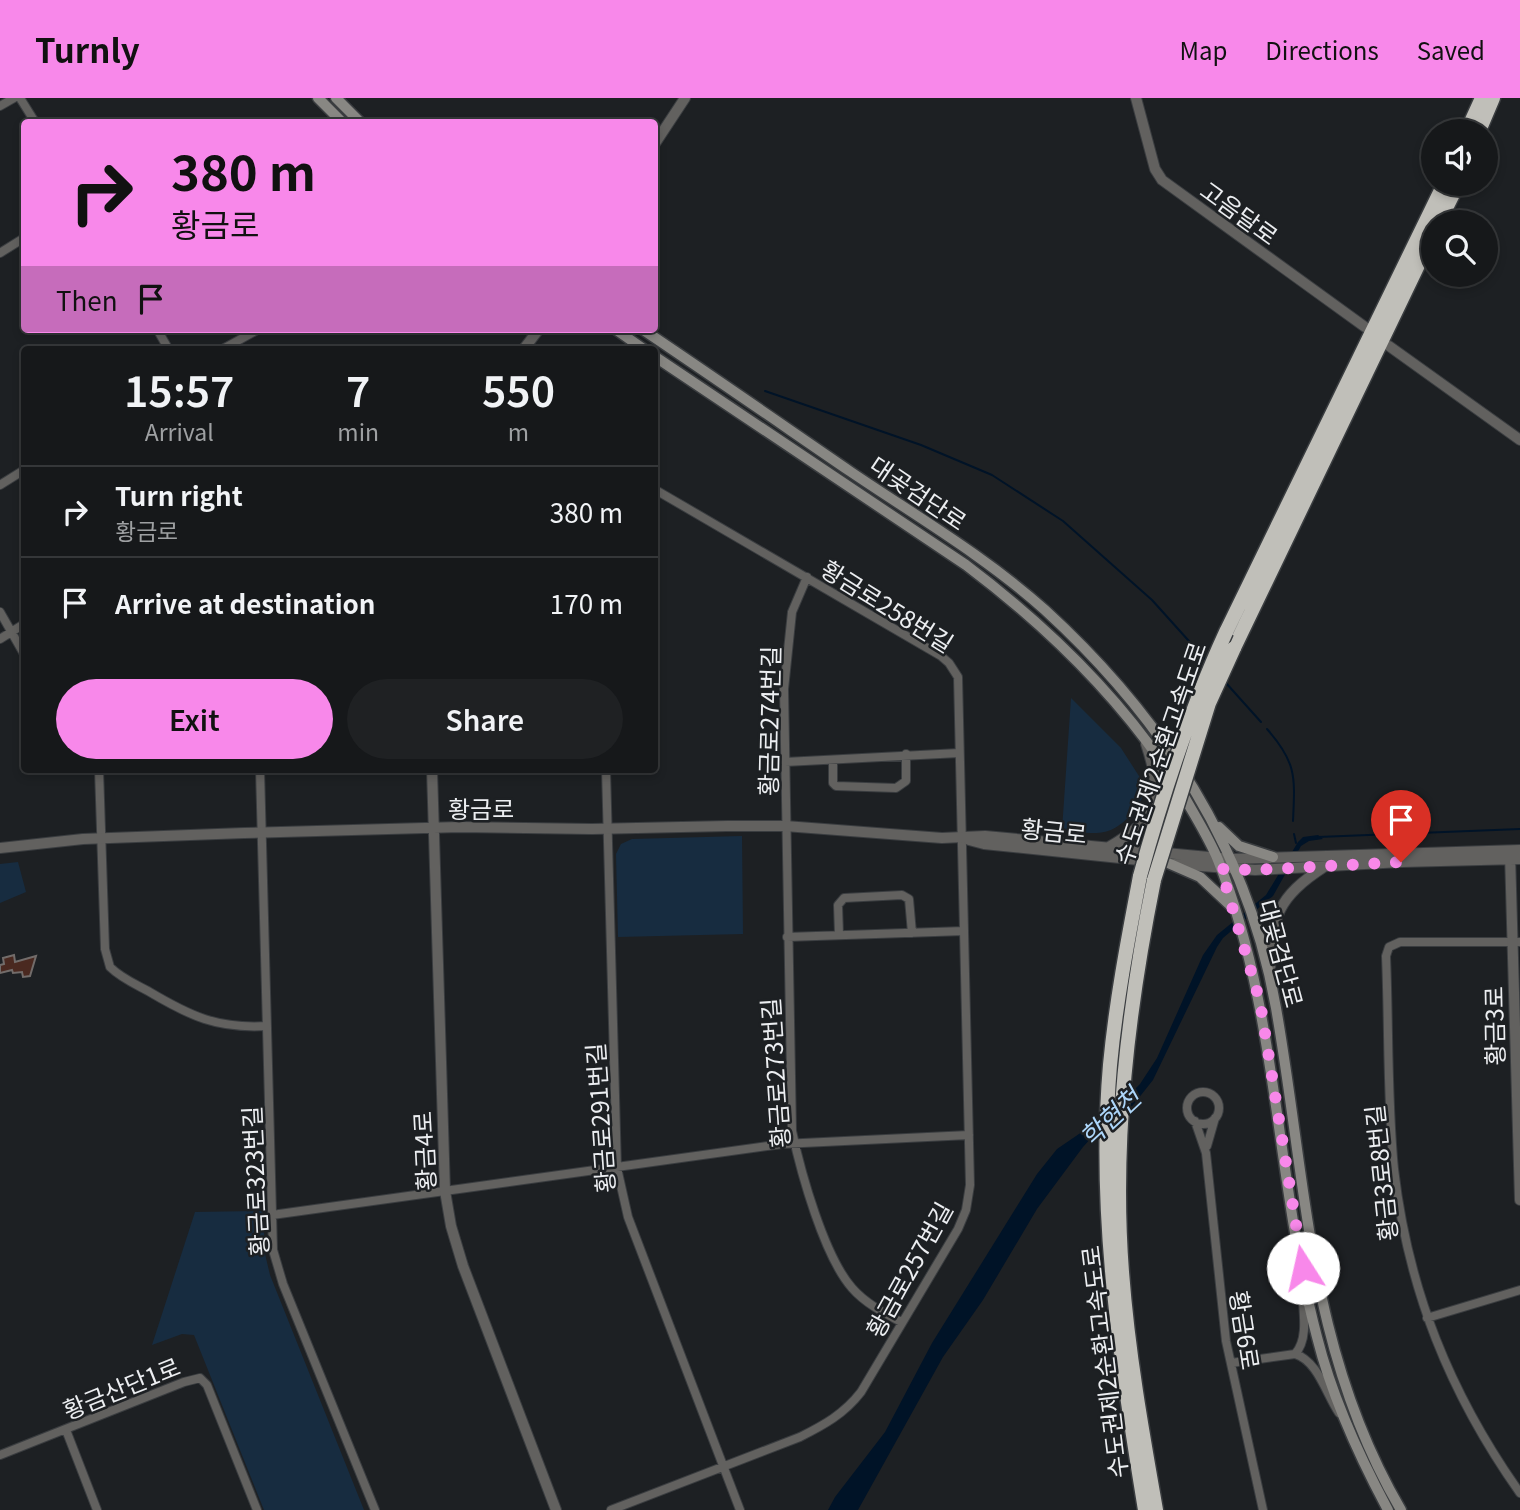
<!DOCTYPE html>
<meta charset="utf-8">
<style>
:root{--surface:#16181a;--page:#1f2123;--text:#f1f3f6;--muted:#9ea0a2;--line:#353739;--accent:#f888ea}
body{margin:0;font-family:Georgia,"Noto Sans KR",serif;background:var(--page);color:var(--text);height:100vh;display:flex;flex-direction:column;font-size:26px;white-space:nowrap}
*{box-sizing:border-box;margin:0}
p{font-size:23px;color:var(--muted)}
.icon{flex:none;width:38px;height:38px;fill:none;stroke:currentColor;stroke-width:2;stroke-linecap:round;stroke-linejoin:round}
.map{position:relative;flex:1;overflow:hidden}
.drawer{position:absolute;left:21px;top:248px;width:637px;height:427px;display:flex;flex-direction:column;background:var(--surface);border-radius:7px;box-shadow:0 4px 10px #0003,0 0 0 2px var(--line)}
.drawer>*{flex:none}
.hud{position:absolute;left:21px;top:21px;width:637px;height:214px;border-radius:7px;box-shadow:0 4px 10px #0003,0 0 0 2px var(--line);background:#f888ea;color:#111;overflow:hidden}
.controls{position:absolute;left:1421px;top:21px;display:grid;gap:14px}
.controls a{display:grid;place-items:center;width:77px;height:77px;border-radius:50%;background:var(--surface);box-shadow:0 4px 10px #0003,0 0 0 2px var(--line);font-size:35px}
.pin{position:absolute;display:grid;place-items:center;width:60px;height:60px;color:#fff;margin:-72px -30px;border-radius:50% 50% 50% 0;rotate:-45deg;box-shadow:0 0 7px #0007}
.pin .icon{rotate:45deg}
.me{position:absolute;width:77px;margin:-38px;rotate:350deg;stroke-linejoin:round;filter:drop-shadow(0 0 5px #0008)}
.turn{display:flex;align-items:center;gap:24px;height:147px;padding:0 35px;font-size:32px}
.turn .icon{width:91px;height:91px;stroke-width:2.5}
.turn b{display:block;font-size:49px;line-height:60px}
.then{display:flex;align-items:center;height:66px;padding:0 35px;background:#0003;gap:14px;font-size:26px}
.eta{display:flex;justify-content:space-evenly;align-items:center;height:119px;text-align:center}
.eta b{font-size:42px;font-weight:600;line-height:49px}
.button{display:flex;gap:14px;margin-top:auto;padding:14px 35px}
.button a{flex:1;height:80px;border-radius:42px;background:var(--accent);color:#111;font-size:28px;font-weight:600;line-height:80px;text-align:center}
.button a+a{background:var(--page);color:var(--text)}
ul{padding:0;list-style:none}
li{display:flex;align-items:center;gap:21px;height:91px;padding:0 35px;border-top:2px solid var(--line)}
li div{flex:1}
li b{display:block;font-size:26px}
li em{font-style:normal}
header{display:flex;align-items:center;gap:42px;box-sizing:border-box;height:98px;padding:0 35px;background:var(--accent);color:#111}
header strong{font-size:33px}
nav{display:flex;gap:38px;margin-inline-start:auto;font-size:24px}
.map>svg:first-child{display:block}
</style>
<header>
<strong>Turnly</strong>
<nav><a>Map</a><a>Directions</a><a>Saved</a></nav>
</header>
<div class="map">
<svg width="1520" height="1412" viewBox="0 0 1520 1412">
<rect width="100%" height="100%" fill="#1d2023"/>
<path fill="#172c40" d="M1071,600l50,50 25,39c-2,9 -7,17 -13,25 -24,28 -38,21 -71,18z
M742,738l1,98 -125,3 -2,-83 5,-10 11,-5z
M18,764l8,30 -26,11v-39z
M263,1113l2,43 5,21 94,235h-100l-70,-175 -12,-1 -30,11 43,-133z"/>
<path fill="#001327" d="M1318,737l5,4 -14,2 -8,5 -28,50 -50,42 -6,9 -64,133 -23,29 -36,26 -11,12 -46,62 -54,91 -40,57 -85,153h-30l7,-13 50,-65 47,-89 105,-169 20,-25 57,-39 26,-26 17,-26 46,-103 14,-20 49,-40 32,-53 5,-5z"/>
<g fill="none" stroke-linecap="round" stroke-linejoin="round">
<path stroke="#001327" stroke-width="2" d="M765,293l156,54 71,30 71,46 89,79 54,60
M1226,585l35,39
M1267,631c30,34 28,48 26,92
M1294,736l2,9
M1318,739l202,-8"/>
</g>
<path fill="#4a2920" stroke="#726c6a" stroke-width="2" d="M14,857l1,7 21,-6 -6,20 -7,1 -1,-5 -9,1 -1,-3 -12,3v-8l4,-1 -1,-6z"/>
<g fill="none" stroke-linecap="round" stroke-linejoin="round">
<g stroke="#3a3d40" stroke-width="10">
<path id="minor" d="M20,0l15,24
M0,8l14,-8
M0,155l24,-15
M157,231l12,21
M221,252l38,-21
M0,387l24,-15
M807,479l-15,35 -8,77 8,442c9,42 32,125 60,157 13,15 32,25 49,34
M0,514l24,42
M0,541l24,-15
M833,663v22l3,3 60,2 10,-7v-27
M785,664l174,-9
M99,672l6,179 5,18c11,11 25,17 38,24 42,25 69,38 119,35
M260,672l13,480 10,34 92,226
M606,672l11,398 11,49 112,293
M839,837l-1,-30 6,-7 58,-3 7,4 3,34
M787,839l177,-6
M1520,844h-120l-11,5 -3,9c3,71 1,143 8,213 14,121 56,225 126,324
M1187 1010a16 16 0 1 1 32 0a16 16 0 1 1-32 0Z
M1195,1023l11,32 20,188 37,169
M1207,1048l8,-28
M272,1117l510,-71 187,-9
M1427,1220l93,-28
M1295,1256c16,-17 6,-51 7,-72
M1231,1265l64,-9c23,7 31,40 44,59
M66,1332l31,80
M0,1357l184,-73 16,-4 7,7 50,125
M611,1412l189,-73c24,-12 44,-23 61,-45l97,-163 8,-19 4,-25 -12,-508 -9,-14 -8,-7 -287,-167"/>
</g>
<g stroke="#3a3d40" stroke-width="12">
<path id="tertiary" d="M1136,0l19,71 7,11 203,147
M654,47l31,-47
M1389,248l131,94
M523,252l16,-21
M432,672l13,421 6,35 12,40 93,244
M969,742l15,4 165,17
M0,750l83,-9 161,-6 216,-6 132,2 135,-3h58l157,12 43,-2 245,23 290,-9
M1107,750c51,-29 57,-50 39,-104
M1510,756l10,346
M1174,766l81,6 146,-8 119,-3
M1270,872c2,-53 7,-73 54,-103"/>
</g>
<g stroke="#3a3d40" stroke-width="13">
<path id="secondary" d="M318,0l24,24
M336,0l24,24
M615,231l30,21
M642,231c70,47 139,95 209,143 65,44 135,85 194,138 117,107 203,239 231,398 31,176 32,343 125,502
M654,258l312,209c86,65 163,140 219,233 11,20 24,40 33,62 61,153 57,319 99,477 15,60 42,119 71,173
M1219,729l20,19 34,11
M1168,765l32,14 31,29"/>
</g>
<g stroke="#3a3d40" stroke-width="17">
<path id="motorway" d="M1467,33l15,-33
M1479,33l14,-33
M1439,124l19,-38
M1226,534l218,-448
M1234,550l199,-414
M1140,778c-12,63 -24,125 -30,189 -13,149 11,298 35,445
M1154,782c-26,129 -42,261 -32,392 6,80 20,159 34,238"/>
</g>
<use href="#minor" stroke="#62615f" stroke-width="8"/>
<use href="#tertiary" stroke="#62615f" stroke-width="10"/>
<use href="#secondary" stroke="#888783" stroke-width="10"/>
<use href="#motorway" stroke="#c0bfb9" stroke-width="14"/>
<g stroke="#3a3d40" stroke-width="17" stroke-linecap="butt">
<path id="motorway-bridge" d="M1140,778c23,-83 50,-166 86,-244
M1154,782l55,-177 25,-55"/>
</g>
<use href="#motorway-bridge" stroke="#c0bfb9" stroke-width="14"/>
</g>
<g fill="none" stroke-linecap="round" stroke-linejoin="round">
<path stroke="#f888ea" stroke-width="12" stroke-dasharray="0 21.6" d="M1303,1170l-43,-266 -39,-133 34,1 146,-8"/>
</g>
<g text-anchor="middle" dominant-baseline="central" stroke-width="5" stroke-linejoin="round" paint-order="stroke">
<g font-size="24" fill="#eceef1" stroke="#1d2023">
<text transform="translate(1240 114) rotate(36)">고음달로</text>
<text transform="translate(919 394) rotate(34)">대곶검단로</text>
<text transform="translate(888 507) rotate(32)">황금로258번길</text>
<text transform="translate(768 623) rotate(-89)">황금로274번길</text>
<text transform="translate(1159 655) rotate(-71)">수도권제2순환고속도로</text>
<text x="481" y="709">황금로</text>
<text transform="translate(1054 732) rotate(6)">황금로</text>
<text transform="translate(1282 855) rotate(75)">대곶검단로</text>
<text transform="translate(1493 928) rotate(-91)">황금3로</text>
<text transform="translate(774 975) rotate(-94)">황금로273번길</text>
<text transform="translate(599 1020) rotate(-94)">황금로291번길</text>
<text transform="translate(423 1053) rotate(-93)">황금4로</text>
<text transform="translate(1380 1075) rotate(-96)">황금3로8번길</text>
<text transform="translate(254 1083) rotate(-93)">황금로323번길</text>
<text transform="translate(908 1171) rotate(-61)">황금로257번길</text>
<text transform="translate(1246 1232) rotate(81)">황금6로</text>
<text transform="translate(1103 1264) rotate(-97)">수도권제2순환고속도로</text>
<text transform="translate(121 1289) rotate(-22)">황금산단1로</text>
</g>
<g font-size="26" font-style="italic" fill="#add6fa" stroke="#1d2023">
<text transform="translate(1109 1018) rotate(-43)">학현천</text>
</g>
</g>
</svg>
<div class="controls">
<a><svg class="icon" aria-label="sound" viewBox="0 0 24 24"><path d="M4 9h4l5-4v14l-5-4H4zM17 9q2 3 0 6"/></svg></a>
<a><svg class="icon" aria-label="search" viewBox="0 0 24 24"><circle cx="10" cy="10" r="6"/><path d="M15 15l6 6"/></svg></a>
</div>
<div class="pin" style="left:1401px;top:764px;background:#d93025"><svg class="icon" aria-label="arrive" viewBox="0 0 24 24"><path d="M6 21V4h12l-3 4 3 4H6"/></svg></div>
<svg class="me" style="left:1303px;top:1170px" viewBox="-20 -20 40 40"><circle r="19" fill="#fff"/><path d="M0-13L10 11 0 6-10 11z" fill="#f888ea"/></svg>
<div class="hud">
<div class="turn"><svg class="icon" aria-label="right" viewBox="0 0 24 24"><path d="M7 20v-9h11M14 6l5 5-5 5"/></svg><div><b>380 m</b>황금로</div></div>
<div class="then">Then<svg class="icon" aria-label="arrive" viewBox="0 0 24 24"><path d="M6 21V4h12l-3 4 3 4H6"/></svg></div>
</div>
<section class="drawer">
<div class="eta">
<div><b>15:57</b><p>Arrival</p></div>
<div><b>7</b><p>min</p></div>
<div><b>550</b><p>m</p></div>
</div>
<ul>
<li><svg class="icon" aria-label="right" viewBox="0 0 24 24"><path d="M7 20v-9h11M14 6l5 5-5 5"/></svg><div><b>Turn right</b><p>황금로</p></div><em>380 m</em></li>
<li><svg class="icon" aria-label="arrive" viewBox="0 0 24 24"><path d="M6 21V4h12l-3 4 3 4H6"/></svg><div><b>Arrive at destination</b></div><em>170 m</em></li>
</ul>
<div class="button"><a>Exit</a><a>Share</a></div>
</section>
</div>
